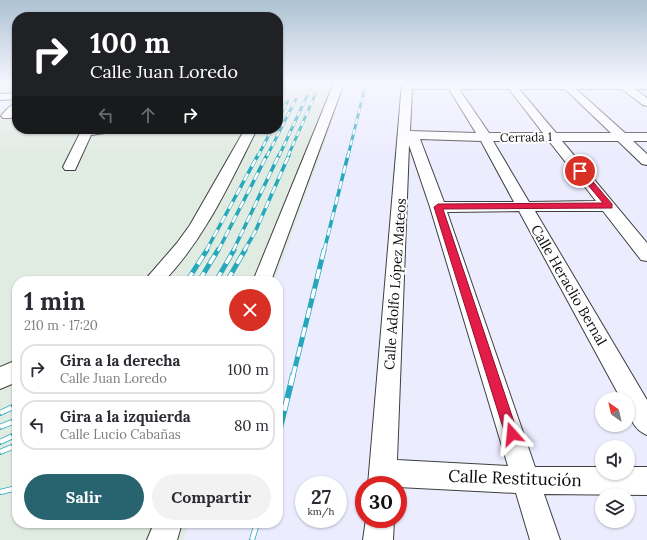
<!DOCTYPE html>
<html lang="es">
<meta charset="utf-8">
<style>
:root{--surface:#fff;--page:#f2f2f3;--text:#2b2b33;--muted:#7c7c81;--line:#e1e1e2;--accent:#286370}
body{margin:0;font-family:Lora,serif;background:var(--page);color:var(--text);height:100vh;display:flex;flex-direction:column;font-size:15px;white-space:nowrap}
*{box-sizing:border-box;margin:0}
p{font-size:13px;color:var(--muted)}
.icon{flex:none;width:22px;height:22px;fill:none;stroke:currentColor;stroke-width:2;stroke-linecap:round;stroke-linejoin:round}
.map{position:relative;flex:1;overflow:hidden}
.panel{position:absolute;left:12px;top:276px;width:271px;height:252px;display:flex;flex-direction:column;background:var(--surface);border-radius:16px;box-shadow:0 1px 3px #0004}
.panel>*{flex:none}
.top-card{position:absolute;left:12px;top:12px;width:271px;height:122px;border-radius:16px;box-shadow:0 1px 3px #0004;background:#202124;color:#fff;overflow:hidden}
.needle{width:26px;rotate:326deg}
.fabs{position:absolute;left:595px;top:392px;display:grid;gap:8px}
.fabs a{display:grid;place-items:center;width:40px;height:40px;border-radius:50%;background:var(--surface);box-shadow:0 1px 3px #0004;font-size:20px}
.speed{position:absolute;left:295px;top:476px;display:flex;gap:8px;font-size:20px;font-weight:700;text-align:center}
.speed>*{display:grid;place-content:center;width:52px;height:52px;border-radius:50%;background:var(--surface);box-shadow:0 1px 3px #0004;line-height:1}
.speed small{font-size:10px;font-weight:400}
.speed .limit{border:6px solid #d22;background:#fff;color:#111}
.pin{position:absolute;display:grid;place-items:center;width:34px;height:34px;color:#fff;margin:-17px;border:2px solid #fff;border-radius:50%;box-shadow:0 1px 4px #0007}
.me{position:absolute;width:44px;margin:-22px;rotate:342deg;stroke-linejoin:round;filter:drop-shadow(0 0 3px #0008)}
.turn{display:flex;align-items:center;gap:14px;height:84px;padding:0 12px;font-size:18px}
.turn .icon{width:52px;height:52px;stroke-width:2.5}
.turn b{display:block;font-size:28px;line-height:34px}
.lanes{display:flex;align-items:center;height:38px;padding:0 12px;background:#0003;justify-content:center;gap:20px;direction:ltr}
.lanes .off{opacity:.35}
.round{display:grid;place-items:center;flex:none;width:42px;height:42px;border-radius:21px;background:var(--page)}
.overview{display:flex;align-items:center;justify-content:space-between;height:68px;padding:0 12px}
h1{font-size:24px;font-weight:800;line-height:30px}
.primary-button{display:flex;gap:8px;margin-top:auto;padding:8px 12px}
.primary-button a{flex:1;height:46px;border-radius:24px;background:var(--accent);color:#fff;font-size:16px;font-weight:800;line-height:46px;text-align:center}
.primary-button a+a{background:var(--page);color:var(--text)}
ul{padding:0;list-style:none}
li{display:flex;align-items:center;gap:12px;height:50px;margin:0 8px 6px;padding:0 4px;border:2px solid var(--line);border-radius:16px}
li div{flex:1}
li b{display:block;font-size:15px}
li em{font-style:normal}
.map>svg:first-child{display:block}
</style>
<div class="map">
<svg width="647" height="540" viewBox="0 0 647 540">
<rect width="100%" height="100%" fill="#ececff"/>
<path fill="#e0ebe1" d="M278,83h68l-71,198h-258v242h172l-6,17h-183v-431l17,-2v22h261z"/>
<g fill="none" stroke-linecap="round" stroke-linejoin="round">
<g stroke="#3f3f3f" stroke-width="2">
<path id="minor" d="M334,83h10l-73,198h-18z
M402,83h245v6h-12l12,9v8l-4,-1 -21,-16h-46l49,44h22v8h-14l14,13v11l-5,-1 -24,-23h-56l85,102v18l-6,-1 -38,-49h-68l112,189v35c-15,-6 -19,-21 -19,-36h-7l-102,-188 -72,1 88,255h67v6h26v-6h19v28l-103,-1 16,46h-30l-14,-47 -118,-6v-2h-30zM412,89h37l27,44 -66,-2zM459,89h50l34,44h-54zM519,89h46l46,44h-55zM420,139l61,2 33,61h-70zM493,141h56l47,60 -67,1zM409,145l21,62 78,259 -111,-6z
M17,93v6l-17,1v-6z
M17,103v9l-6,6h-8l-2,-2c4,-5 10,-12 16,-13z
M86,129h28l-2,3 -21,3 -16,35h-10l-2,-3 17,-34z
M245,129h12c-27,53 -51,108 -93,152h-20l33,-38 13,-18z
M17,360v22l-17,7v-22z
M366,519h28l-1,21h-30z
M154,523h28l-5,17h-30z"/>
</g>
<use href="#minor" fill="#fff" fill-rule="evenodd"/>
<g stroke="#25a8bb" stroke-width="3">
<path id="rail-far3" d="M278,119l10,-18
M258,156l14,-27
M267,156l29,-57
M279,156l28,-60
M288,156l27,-61
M348,156l18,-73"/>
</g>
<g stroke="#25a8bb" stroke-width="3.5">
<path id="rail-far2" d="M206,251l52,-96
M218,251l49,-96
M233,251l46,-96
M244,251l11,-19 34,-77
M324,251l24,-96"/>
</g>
<g stroke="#25a8bb" stroke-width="5">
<path id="rail-far1" d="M187,281l20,-31
M199,281l19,-31
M216,281l18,-31
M227,281l18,-31
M293,376l31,-126"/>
</g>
<g stroke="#25a8bb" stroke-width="6">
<path id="rail" d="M0,413l17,-8
M0,427l17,-7
M278,436l15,-61
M0,442l17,-8
M0,452l17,-7
M0,492l17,-4
M252,540l5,-17"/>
</g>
<use href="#rail-far3" stroke="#fff" stroke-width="2" stroke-dasharray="5.5" stroke-linecap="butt"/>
<use href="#rail-far2" stroke="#fff" stroke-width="2.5" stroke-dasharray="8" stroke-linecap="butt"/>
<use href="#rail-far1" stroke="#fff" stroke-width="3.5" stroke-dasharray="10" stroke-linecap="butt"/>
<use href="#rail" stroke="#fff" stroke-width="4.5" stroke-dasharray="13" stroke-linecap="butt"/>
</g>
<linearGradient id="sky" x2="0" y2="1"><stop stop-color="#adc2d2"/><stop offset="0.53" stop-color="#f6f6ff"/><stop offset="1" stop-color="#f6f6ff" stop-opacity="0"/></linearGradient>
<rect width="647" height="158" fill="url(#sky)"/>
<path fill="#e11d48" stroke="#92132f" d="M578,170h5l29,34v4l-169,1 75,225 -2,5 -4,2 -5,-2 -2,-5 -71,-227 4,-3 165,-1 -25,-30z"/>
<g text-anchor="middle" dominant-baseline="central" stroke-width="4" stroke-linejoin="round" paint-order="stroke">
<g font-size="12" fill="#0c0c0c" stroke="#fff">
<text transform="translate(526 137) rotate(-1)">Cerrada 1</text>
</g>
<g font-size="14" fill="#0c0c0c" stroke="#fff">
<text transform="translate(395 284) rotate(-86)">Calle Adolfo López Mateos</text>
<text transform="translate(569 285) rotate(60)">Calle Heraclio Bernal</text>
</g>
<g font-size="17" fill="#0c0c0c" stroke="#fff">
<text transform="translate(515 478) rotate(2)">Calle Restitución</text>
</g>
</g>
</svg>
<div class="fabs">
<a><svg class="needle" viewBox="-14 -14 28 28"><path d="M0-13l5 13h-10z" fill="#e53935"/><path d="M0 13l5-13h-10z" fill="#7c7c81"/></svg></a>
<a><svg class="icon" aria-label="sound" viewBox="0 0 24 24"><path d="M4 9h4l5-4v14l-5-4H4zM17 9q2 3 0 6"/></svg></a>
<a><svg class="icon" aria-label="layers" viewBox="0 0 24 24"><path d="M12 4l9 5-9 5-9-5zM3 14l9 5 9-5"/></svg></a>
</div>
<div class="speed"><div>27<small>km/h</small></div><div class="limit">30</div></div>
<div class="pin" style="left:580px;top:171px;background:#d93025"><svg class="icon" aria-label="arrive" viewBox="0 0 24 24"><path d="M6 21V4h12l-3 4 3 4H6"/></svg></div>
<svg class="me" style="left:512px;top:434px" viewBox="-20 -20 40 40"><path d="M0-17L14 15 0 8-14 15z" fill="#e11d48" stroke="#fff" stroke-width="4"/></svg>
<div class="top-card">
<div class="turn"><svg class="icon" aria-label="right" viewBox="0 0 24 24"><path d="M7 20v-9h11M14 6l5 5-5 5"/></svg><div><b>100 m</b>Calle Juan Loredo</div></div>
<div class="lanes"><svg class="icon off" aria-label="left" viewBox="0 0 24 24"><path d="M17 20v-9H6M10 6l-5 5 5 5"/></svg><svg class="icon off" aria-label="ahead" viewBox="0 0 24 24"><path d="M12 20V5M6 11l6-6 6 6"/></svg><svg class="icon" aria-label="right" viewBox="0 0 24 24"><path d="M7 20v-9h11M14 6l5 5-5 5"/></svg></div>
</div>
<section class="panel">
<div class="overview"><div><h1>1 min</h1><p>210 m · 17:20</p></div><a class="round" style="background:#d93025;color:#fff"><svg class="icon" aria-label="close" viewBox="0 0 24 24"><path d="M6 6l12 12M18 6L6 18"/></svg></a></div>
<ul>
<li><svg class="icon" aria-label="right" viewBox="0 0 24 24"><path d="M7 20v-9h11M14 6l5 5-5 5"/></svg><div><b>Gira a la derecha</b><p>Calle Juan Loredo</p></div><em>100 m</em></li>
<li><svg class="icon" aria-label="left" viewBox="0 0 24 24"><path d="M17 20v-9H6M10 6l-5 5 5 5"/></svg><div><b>Gira a la izquierda</b><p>Calle Lucio Cabañas</p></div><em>80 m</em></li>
</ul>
<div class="primary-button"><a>Salir</a><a>Compartir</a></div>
</section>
</div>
